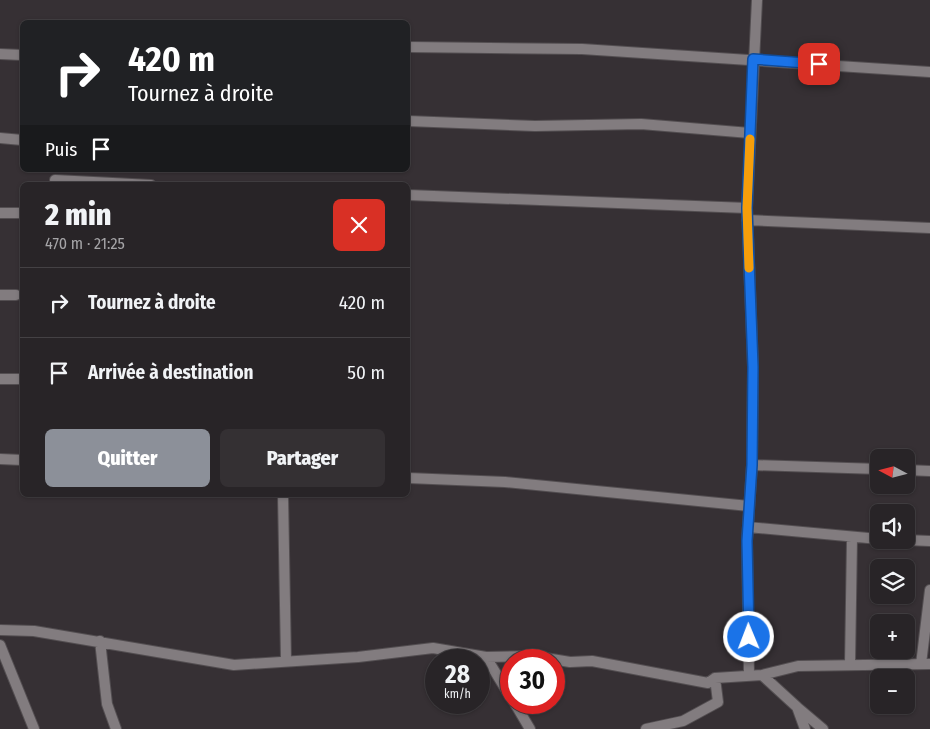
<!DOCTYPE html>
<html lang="fr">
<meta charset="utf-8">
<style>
:root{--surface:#282427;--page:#343033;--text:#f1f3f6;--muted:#a5a4a7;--line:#444144;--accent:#8c9099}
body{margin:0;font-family:"Fira Sans Condensed",sans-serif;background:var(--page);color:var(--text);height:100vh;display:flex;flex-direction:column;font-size:19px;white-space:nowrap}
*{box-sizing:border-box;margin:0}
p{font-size:16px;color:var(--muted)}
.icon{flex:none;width:28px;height:28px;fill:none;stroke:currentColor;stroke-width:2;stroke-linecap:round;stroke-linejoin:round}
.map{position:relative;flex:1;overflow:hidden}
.sheet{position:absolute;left:20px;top:182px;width:390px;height:315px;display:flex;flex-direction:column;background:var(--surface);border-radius:8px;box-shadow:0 1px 4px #0004,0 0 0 1px var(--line)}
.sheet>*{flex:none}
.hud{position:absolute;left:20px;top:20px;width:390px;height:152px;border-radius:8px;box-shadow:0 1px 4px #0004,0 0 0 1px var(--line);background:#202124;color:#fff;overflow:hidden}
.needle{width:32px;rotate:277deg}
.fabs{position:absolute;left:870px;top:449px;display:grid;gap:10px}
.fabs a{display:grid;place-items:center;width:45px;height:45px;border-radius:8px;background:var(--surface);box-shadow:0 1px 4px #0004,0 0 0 1px var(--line);font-size:25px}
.speed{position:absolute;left:425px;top:649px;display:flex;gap:10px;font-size:25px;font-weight:700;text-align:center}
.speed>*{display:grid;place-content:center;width:65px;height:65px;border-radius:50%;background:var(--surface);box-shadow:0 1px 4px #0004,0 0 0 1px var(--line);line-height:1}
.speed small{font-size:12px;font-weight:400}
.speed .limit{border:8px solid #d22;background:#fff;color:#111}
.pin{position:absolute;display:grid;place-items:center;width:42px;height:42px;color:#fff;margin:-21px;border-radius:10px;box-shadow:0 2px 8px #0006}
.me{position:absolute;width:55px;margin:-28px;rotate:359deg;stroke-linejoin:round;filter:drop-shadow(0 0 4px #0008)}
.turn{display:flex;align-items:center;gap:18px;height:105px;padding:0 25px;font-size:22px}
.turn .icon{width:65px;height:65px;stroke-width:2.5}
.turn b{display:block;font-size:35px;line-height:42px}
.then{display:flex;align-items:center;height:48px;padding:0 25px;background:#0003;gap:10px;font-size:19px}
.round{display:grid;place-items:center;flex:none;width:52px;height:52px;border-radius:8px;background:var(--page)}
.headline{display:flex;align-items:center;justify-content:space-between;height:85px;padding:0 25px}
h1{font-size:30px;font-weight:800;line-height:38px}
.cta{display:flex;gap:10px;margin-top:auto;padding:10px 25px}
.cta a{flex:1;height:58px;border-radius:8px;background:var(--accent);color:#fff;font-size:20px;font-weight:800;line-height:58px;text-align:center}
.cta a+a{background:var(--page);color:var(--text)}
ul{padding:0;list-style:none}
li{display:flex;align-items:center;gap:15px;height:70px;padding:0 25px;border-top:1px solid var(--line)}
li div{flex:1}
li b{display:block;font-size:19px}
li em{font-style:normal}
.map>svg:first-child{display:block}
</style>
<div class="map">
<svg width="930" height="729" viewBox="0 0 930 729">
<rect width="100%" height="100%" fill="#363034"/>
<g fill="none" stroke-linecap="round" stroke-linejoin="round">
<g stroke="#534e51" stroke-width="12">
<path id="minor" d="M408,47l174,2 348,23
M0,54l22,1
M408,121l127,5 106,-2 109,9
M0,138l22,2
M55,180l96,5
M408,195l339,13
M0,213h22
M747,220l183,8
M0,295h16
M0,379h22
M0,459l22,1
M752,465l127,4
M906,470l24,1
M408,478l97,4 244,24
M283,495l3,165
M748,527l131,12
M906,540l24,1
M0,630l34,1 200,34 124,-8 75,-9 53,9 47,-1 37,6 22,-1 116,22 7,-5 47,-3 35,32 8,22
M100,641l7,63 9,25
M0,645l34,84
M486,657l25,41
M850,664l2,-126
M921,664l9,-74
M762,675l36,-9 132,-2
M749,676l-2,-135 5,-76 1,-98 -6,-159 10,-208
M514,702l16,27
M797,707l26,22
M646,729l37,-8 35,-19 -3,-24"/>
</g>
<use href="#minor" stroke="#827c7f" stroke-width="10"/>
</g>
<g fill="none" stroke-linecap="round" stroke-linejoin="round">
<g stroke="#114b97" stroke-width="12">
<path id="route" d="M749,637l-2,-96 5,-76 1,-98 -6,-159 6,-149 66,5"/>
</g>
<use href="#route" stroke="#1a73e8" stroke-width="9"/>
<path stroke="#f59e0b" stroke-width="9" d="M749,268l-2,-60 3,-69"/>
</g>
</svg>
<div class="fabs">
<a><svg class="needle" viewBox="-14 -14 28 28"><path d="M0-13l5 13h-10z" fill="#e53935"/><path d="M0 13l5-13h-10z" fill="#a5a4a7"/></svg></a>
<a><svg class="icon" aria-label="sound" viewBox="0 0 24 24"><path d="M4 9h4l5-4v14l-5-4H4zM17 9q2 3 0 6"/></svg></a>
<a><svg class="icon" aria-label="layers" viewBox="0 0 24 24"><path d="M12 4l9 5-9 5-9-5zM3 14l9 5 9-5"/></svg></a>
<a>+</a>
<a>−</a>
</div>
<div class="speed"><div>28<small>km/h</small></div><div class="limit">30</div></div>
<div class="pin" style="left:819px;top:64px;background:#d93025"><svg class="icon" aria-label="arrive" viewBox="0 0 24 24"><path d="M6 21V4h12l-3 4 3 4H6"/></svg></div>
<svg class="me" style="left:749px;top:637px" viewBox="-20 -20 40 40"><circle r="17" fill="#1a73e8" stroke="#fff" stroke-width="3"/><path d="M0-11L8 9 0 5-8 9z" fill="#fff"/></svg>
<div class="hud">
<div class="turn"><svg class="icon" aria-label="right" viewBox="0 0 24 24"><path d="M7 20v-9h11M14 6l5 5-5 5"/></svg><div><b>420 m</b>Tournez à droite</div></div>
<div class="then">Puis<svg class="icon" aria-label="arrive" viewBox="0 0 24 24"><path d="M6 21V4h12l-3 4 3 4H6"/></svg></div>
</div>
<section class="sheet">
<div class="headline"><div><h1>2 min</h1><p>470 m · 21:25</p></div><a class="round" style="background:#d93025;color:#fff"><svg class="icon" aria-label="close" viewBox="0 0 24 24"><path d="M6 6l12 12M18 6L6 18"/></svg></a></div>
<ul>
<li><svg class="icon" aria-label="right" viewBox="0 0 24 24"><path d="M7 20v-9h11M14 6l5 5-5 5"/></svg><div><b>Tournez à droite</b></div><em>420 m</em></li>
<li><svg class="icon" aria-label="arrive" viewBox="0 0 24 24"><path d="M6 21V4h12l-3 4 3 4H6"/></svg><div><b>Arrivée à destination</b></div><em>50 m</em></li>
</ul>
<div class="cta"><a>Quitter</a><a>Partager</a></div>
</section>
</div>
